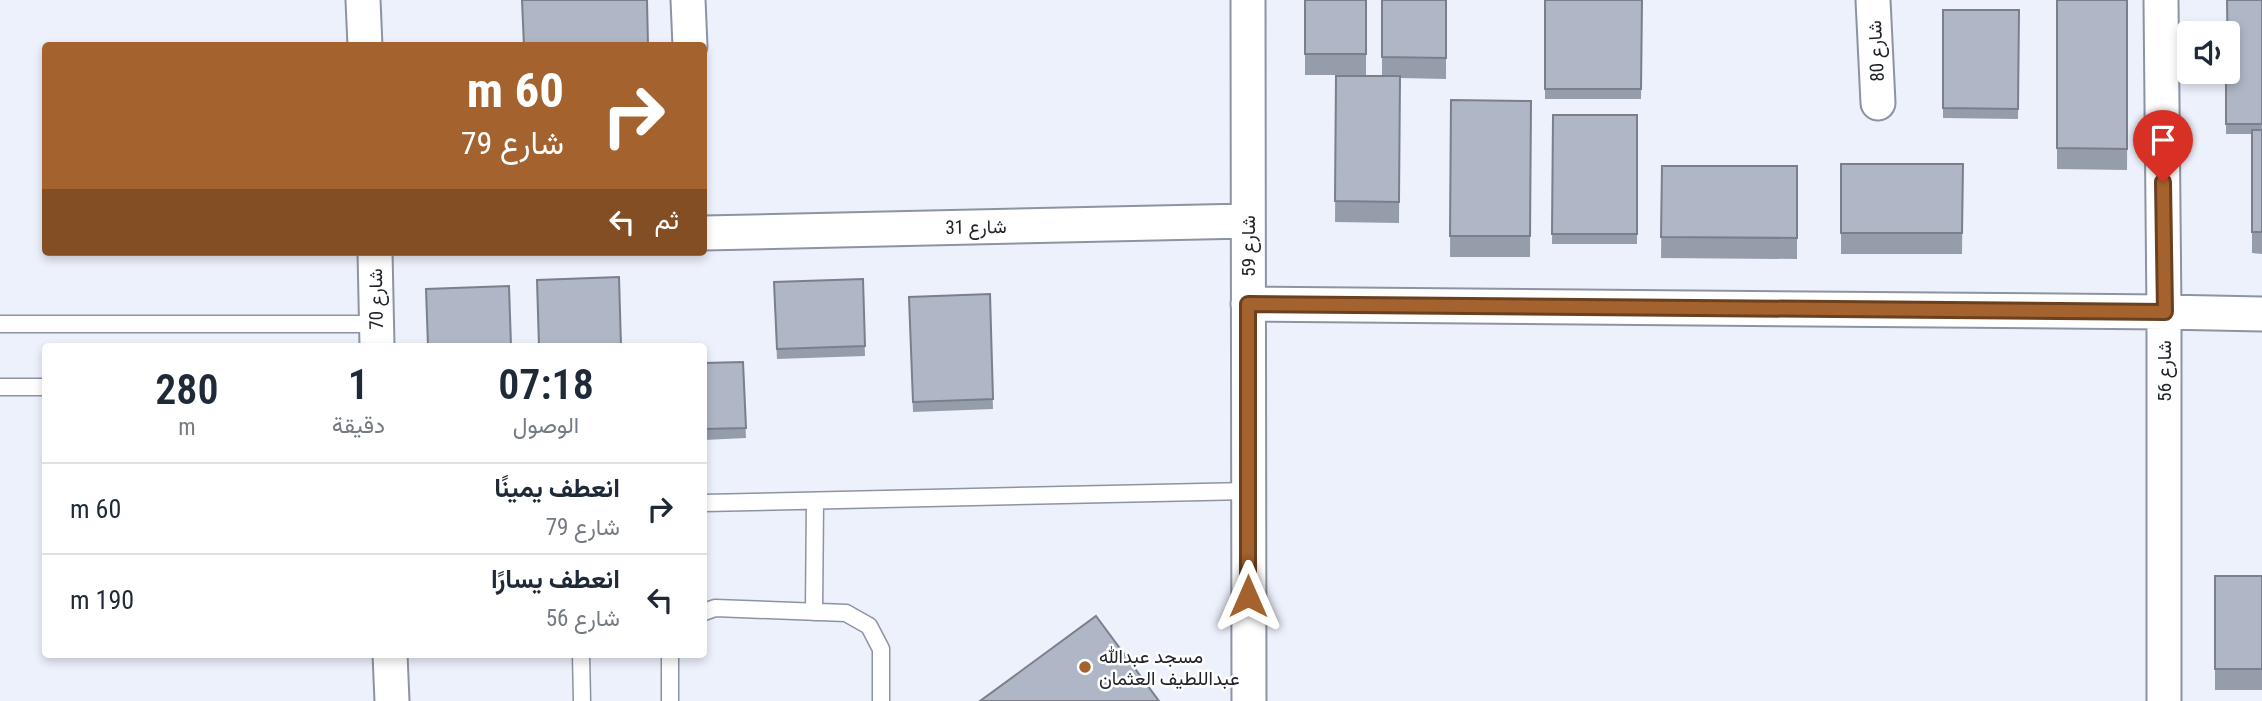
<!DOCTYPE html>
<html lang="ar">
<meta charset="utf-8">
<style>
:root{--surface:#fff;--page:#f2f2f3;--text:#1f2937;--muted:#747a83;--line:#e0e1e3}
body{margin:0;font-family:"Roboto Condensed",Vazirmatn,sans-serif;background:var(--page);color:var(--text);direction:rtl;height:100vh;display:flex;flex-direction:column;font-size:26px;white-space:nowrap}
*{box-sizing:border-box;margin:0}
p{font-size:23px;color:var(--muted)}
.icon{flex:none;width:38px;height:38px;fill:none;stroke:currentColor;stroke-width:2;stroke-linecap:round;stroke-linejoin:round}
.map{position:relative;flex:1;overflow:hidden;direction:ltr}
.side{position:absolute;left:42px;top:343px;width:665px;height:315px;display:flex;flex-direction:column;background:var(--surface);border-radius:7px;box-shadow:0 4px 10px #0003;direction:rtl}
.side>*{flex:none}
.hud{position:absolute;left:42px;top:42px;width:665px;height:214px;border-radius:7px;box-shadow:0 4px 10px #0003;direction:rtl;background:#a4622e;color:#fff;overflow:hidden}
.controls{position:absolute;left:2177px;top:21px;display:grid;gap:14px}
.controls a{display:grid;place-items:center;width:63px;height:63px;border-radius:7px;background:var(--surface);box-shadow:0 4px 10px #0003;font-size:35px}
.pin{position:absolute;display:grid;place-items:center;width:60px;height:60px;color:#fff;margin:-72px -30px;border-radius:50% 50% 50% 0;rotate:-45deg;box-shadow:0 0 7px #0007}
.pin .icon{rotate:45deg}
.me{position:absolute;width:77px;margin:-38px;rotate:0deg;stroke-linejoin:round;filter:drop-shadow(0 0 5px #0008)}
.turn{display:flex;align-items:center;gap:24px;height:147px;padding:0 28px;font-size:32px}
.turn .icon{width:91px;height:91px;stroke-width:2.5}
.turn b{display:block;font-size:49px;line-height:60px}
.then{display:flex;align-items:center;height:66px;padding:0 28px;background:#0003;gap:14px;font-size:26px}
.eta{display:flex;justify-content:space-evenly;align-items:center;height:119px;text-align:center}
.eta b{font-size:42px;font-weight:600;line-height:49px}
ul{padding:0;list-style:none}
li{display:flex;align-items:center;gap:21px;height:91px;padding:0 28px;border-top:2px solid var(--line)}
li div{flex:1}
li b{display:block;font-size:26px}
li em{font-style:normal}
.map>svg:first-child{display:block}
</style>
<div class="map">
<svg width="2262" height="701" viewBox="0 0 2262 701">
<rect width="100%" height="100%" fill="#edf1fc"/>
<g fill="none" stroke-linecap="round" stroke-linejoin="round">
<g stroke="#8c93a3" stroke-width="19">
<path id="service" d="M0,324h376
M0,387h46
M704,503l544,-12
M704,612l11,-4 131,5 23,13 12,23v52
M814,612l1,-111
M581,654l1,47
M670,654v47"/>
</g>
<g stroke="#8c93a3" stroke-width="37">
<path id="minor" d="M363,0l2,46
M688,0l2,46
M1248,0l1,701
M1873,0l5,103
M2161,0l3,312v389
M704,233l544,-12
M375,252l2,94
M1248,304l916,8 98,2
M390,654l2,47"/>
</g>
<use href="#service" stroke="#fff" stroke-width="16"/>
<use href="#minor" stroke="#fff" stroke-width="33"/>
</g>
<path fill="#969daa" d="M1305,0h61v75h-61z
M1382,0h64v79l-46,-1 -1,145 -64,-1 1,-146h46z
M1545,0h97l-1,99h-96z
M2057,0h71l-1,170 -70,-1z
M2262,0v254l-10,-1v-119h-26v-62z
M1943,10h76l-1,109 -75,-1z
M1451,100l80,1 -1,156h-80z
M1553,115h84v129h-85z
M1841,164h122l-1,90h-121z
M1662,166h135v93l-136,-1z
M863,279l2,77 -88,3 -3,-67z
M990,294l3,115 -80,3 -4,-115z
M743,362l3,76 -42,2v-77z
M2215,576h47v114h-47z"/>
<path fill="#afb6c6" stroke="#7a7f8b" stroke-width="2" d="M522,0h125l1,46h-124z
M1305,0h61v54h-61z
M1382,0h64v58l-64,-1z
M1545,0h97l-1,89h-96z
M2057,0h70v149l-70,-1z
M2227,0h35v124h-36v-52h2z
M1943,10h76l-1,99 -75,-1z
M1336,76h64l-1,126 -64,-1z
M1451,100l80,1 -1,135h-80z
M1553,115h84v119h-85z
M2252,130h10v102h-10z
M1841,164h122l-1,69h-121z
M1662,166h135v72l-136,-1z
M619,277l2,69h-82l-2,-66z
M863,279l2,67 -88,3 -3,-67z
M509,286l2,60h-83l-2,-57z
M990,294l3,105 -80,3 -4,-105z
M743,362l3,66 -42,1v-66z
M2215,576h47v93h-47z
M1096,616l63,85h-179z"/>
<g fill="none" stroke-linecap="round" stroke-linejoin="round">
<g stroke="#6b401e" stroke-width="18">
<path id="route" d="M1248,596v-292l917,8 -2,-130"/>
</g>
<use href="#route" stroke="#a4622e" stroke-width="12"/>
</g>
<circle fill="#a4622e" stroke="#fefefe" stroke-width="2.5" cx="1085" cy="667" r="7"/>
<g text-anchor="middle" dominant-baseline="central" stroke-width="5" stroke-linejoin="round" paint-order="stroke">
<g font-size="19" fill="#202329" stroke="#fefefe">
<text transform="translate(1876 51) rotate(-93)">شارع 80</text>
<text transform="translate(976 227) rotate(-1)">شارع 31</text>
<text transform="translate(1248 246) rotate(-90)">شارع 59</text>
<text transform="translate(376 299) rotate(-91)">شارع 70</text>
<text transform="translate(2164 371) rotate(-90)">شارع 56</text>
</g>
<g font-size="19" fill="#202329" stroke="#fefefe" text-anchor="start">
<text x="1099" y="656">مسجد عبدالله<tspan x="1099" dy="22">عبداللطيف العثمان</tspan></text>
</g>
</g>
</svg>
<div class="controls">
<a><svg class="icon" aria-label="sound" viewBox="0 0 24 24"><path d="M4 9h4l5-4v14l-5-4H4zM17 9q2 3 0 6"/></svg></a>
</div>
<div class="pin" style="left:2163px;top:182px;background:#d93025"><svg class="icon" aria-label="arrive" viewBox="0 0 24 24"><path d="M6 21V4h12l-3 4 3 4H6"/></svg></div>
<svg class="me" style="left:1248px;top:596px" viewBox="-20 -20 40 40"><path d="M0-17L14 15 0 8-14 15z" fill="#a4622e" stroke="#fff" stroke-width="4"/></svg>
<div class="hud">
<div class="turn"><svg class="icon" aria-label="right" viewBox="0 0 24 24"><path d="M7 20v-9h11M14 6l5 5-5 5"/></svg><div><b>60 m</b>شارع 79</div></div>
<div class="then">ثم<svg class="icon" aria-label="left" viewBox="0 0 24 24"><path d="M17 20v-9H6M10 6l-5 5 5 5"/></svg></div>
</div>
<section class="side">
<div class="eta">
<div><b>07:18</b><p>الوصول</p></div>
<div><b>1</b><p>دقيقة</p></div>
<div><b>280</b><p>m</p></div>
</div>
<ul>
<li><svg class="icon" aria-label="right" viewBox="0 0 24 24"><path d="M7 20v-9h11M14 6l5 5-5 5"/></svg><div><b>انعطف يمينًا</b><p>شارع 79</p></div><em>60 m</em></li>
<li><svg class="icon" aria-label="left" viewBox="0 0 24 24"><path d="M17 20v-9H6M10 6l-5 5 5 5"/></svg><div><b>انعطف يسارًا</b><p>شارع 56</p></div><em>190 m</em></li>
</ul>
</section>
</div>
